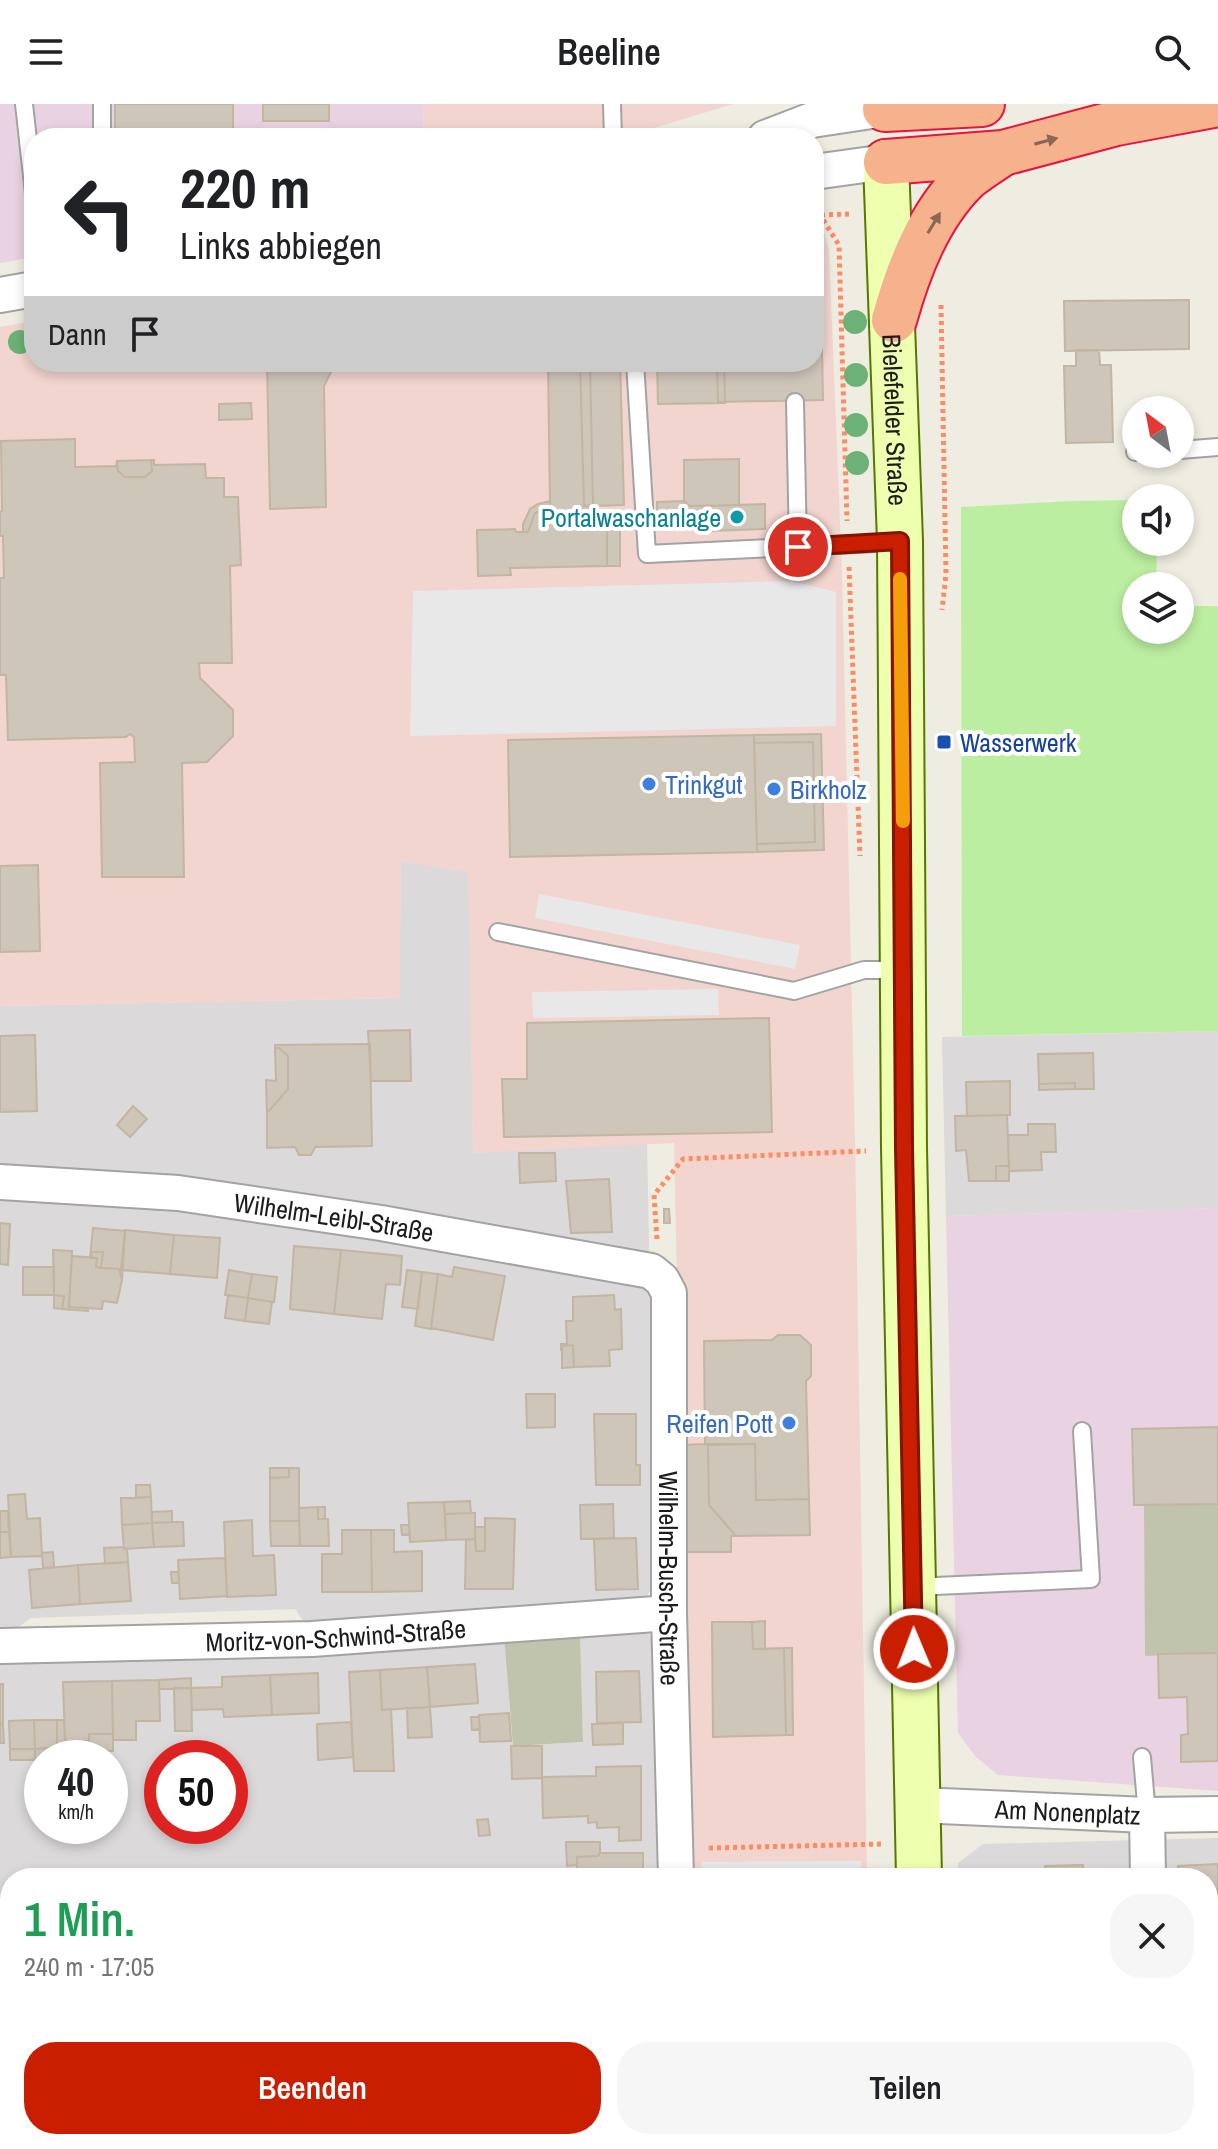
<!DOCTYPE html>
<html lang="de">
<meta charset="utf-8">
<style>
:root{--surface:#fff;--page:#f6f6f6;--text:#202124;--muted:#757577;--accent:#c91f00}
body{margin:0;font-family:"Archivo Narrow",sans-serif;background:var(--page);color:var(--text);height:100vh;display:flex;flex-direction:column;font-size:30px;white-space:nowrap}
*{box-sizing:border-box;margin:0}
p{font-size:26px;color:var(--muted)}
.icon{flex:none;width:44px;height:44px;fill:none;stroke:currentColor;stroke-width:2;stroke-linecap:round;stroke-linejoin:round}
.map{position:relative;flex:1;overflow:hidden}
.panel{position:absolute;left:0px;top:1764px;width:1218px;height:282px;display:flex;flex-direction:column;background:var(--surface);border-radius:32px 32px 0 0;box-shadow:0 4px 12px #0003}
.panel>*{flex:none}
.guide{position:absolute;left:24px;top:24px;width:800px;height:244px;border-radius:32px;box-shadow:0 4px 12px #0003;background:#fff;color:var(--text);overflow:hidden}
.needle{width:52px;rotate:328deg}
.controls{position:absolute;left:1122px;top:292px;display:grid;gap:16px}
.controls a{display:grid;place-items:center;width:72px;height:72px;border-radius:50%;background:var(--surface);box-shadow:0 4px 12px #0003;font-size:40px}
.speed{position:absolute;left:24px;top:1636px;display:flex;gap:16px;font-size:40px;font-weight:700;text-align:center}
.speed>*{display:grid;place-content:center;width:104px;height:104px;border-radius:50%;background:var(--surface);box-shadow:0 4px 12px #0003;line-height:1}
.speed small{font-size:20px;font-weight:400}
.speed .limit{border:12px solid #d22;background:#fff;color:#111}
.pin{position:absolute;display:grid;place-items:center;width:68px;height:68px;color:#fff;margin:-34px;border:4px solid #fff;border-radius:50%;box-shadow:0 2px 8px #0007}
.me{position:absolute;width:88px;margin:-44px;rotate:359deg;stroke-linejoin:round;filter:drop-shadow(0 0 6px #0008)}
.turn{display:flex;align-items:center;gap:28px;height:168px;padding:0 24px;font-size:36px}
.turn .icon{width:104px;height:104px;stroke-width:2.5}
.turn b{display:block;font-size:56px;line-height:68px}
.then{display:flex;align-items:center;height:76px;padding:0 24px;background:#0003;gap:16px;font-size:30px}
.round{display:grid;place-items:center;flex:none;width:84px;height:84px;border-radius:32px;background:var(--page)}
.overview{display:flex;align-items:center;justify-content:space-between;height:136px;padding:0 24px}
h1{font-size:48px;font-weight:600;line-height:60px;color:#1e9e55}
.action{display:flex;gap:16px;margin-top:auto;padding:16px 24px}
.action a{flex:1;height:92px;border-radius:32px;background:var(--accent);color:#fff;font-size:32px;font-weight:600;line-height:92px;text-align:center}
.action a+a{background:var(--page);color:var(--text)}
header{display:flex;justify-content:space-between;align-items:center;height:104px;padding:0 24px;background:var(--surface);font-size:36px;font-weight:600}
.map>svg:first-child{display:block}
</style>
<header><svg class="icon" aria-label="menu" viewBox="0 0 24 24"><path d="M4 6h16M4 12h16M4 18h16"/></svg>Beeline<svg class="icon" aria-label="search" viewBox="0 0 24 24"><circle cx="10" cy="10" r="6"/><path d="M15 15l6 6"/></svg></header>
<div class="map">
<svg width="1218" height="2045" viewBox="0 0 1218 2045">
<rect width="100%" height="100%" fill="#efece1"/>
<path fill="#dbd9d9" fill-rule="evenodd" d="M401,757l68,11 4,281 174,-10 9,440 -12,17 -340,22 -9,-13 -264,9 -17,12h-14v-624l399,-8z
M1218,927v177l-272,8 -4,-179z
M643,1525l12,11 7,238h-652v262h657v9h-667v-490l504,-23 9,110 70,-4 -3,-111zM42,1654h68v68h-68zM162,1654h68v68h-68z
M1218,1734v311h-255v-9h245v-262h-250v-15l25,-19z"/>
<path fill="#f2d5ce" d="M423,0h310l-112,34h-197z
M814,113l10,15 5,18 13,322 13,569 12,737h-177l-16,-735 -201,10 -5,-281 -67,-11 -1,137 -400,8v-679l34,-6v41h780z
M667,2036h205v9h-205z"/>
<path fill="#e9d2e1" d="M0,0h423l1,34h-390v119l-34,6z
M1218,1104v583l-220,-16 -22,-18 -18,-24 -12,-517z"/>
<path fill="#c0c4ac" d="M1218,1400v149l-73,3 -1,-151z
M580,1527l3,111 -70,4 -9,-110z"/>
<path fill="#bbeea1" d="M1136,396v42h21l-1,44h-20v44h44v-24h38v425l-256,5 -1,-529 110,-6z"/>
<path fill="#e8e8e8" d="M791,477l45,11v134l-426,10 3,-145z
M539,790l261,51 -5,24 -260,-51z
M718,885l1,26 -186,3 -1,-26z
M861,1757v17h-159l-1,-16z
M967,2036h83v9h-83z"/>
<path fill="#cfc6ba" stroke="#c2b5a2" stroke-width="2" d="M115,0h118v34h-118z
M263,0h66v17h-66z
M814,192h7l2,104 -105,2 -1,-40h97z
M1189,196v49l-124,2 -1,-50z
M1076,246h23l1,15h11l2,77 -47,1 -2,-77h12z
M267,258h66v6l-9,18 2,121 -56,2z
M548,258h32l4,144 8,-1 1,24h14v37l-97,2 1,7 -33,1 -1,-46 38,-1 1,3h12l7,-19 15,-7z
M580,258h10l3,144h-9z
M590,258h30l4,143 -31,1z
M657,258h67l1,41 -67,1z
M251,299l1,16 -33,1v-16z
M75,335v28l41,-1 1,-5 1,10 7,6h20l7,-6 -1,-11h3v5l51,-1 1,14h18v19h14l3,68 -11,1 2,97h-33l1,15 33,32v26l-26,26 -25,1 2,114h-82l-2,-114 35,-1 -1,-25 -4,-3 -4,3 -118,3 -2,-65h-6v-97h4l-1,-42h-3v-24l2,-1 -1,-70z
M739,355v46l-49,1 -6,-5v-41z
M151,356l1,11 -7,6h-20l-7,-6 -1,-10z
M550,397v5l-15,7 -7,19h-5v-8l7,-15 8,-5z
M684,397l6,5h18v24h-35l-16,-15v-13z
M765,400v25l-56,2 -1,-25z
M607,425h13v37h-13z
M821,630l3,116 -67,2v-8l58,-2 -2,-100 -59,1v-8z
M754,631l3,117 -247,5 -2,-117z
M813,638l2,100 -58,2 -3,-101z
M38,761l2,86 -40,1v-86z
M769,914l3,114 -268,5 -2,-58h25v-56z
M410,926l1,51h-40l-3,-50z
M35,931l2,76 -37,1v-76z
M370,940l2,102 -57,1 -4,8h-12l-4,-8 -28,1v-35l21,-24v-33l-9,-8h-4v-3z
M275,944h4l9,8v33l-21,24 -1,-33 10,1z
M1093,949l1,36h-19v-6l-36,1 -1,-30z
M1010,977v34l-43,1 -1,-34z
M1075,979v6l-36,1v-6z
M133,1002l14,13 -17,18 -13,-12z
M1007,1011l2,51h-13v15h-27l-3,-31 -10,1 -1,-35z
M1028,1020h27l1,28h-15l1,18 -33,1 -1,-36h20z
M519,1049h36l1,28 -36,2z
M996,1062h13v15h-13z
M609,1075l3,53 -41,1 -5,-52z
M664,1105h5l1,14h-6z
M0,1119l10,1 -2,41 -8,-1z
M93,1124l32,3 -3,49 -3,-11 -18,-1 2,-16h-11l-2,6z
M125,1126l49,5 -4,39 -49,-4z
M174,1131l46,3 -3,40 -47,-4z
M294,1142l47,4 -7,64 -44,-5z
M53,1146l19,1 -3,56 19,1v3l-26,-2 2,-13 -10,-1z
M341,1146l61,6 -2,29 -14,-1 -4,35 -48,-5z
M92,1148h11l-2,16 -5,-1 1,-9h-6z
M72,1152l25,2 -1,9 23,2 3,11 -5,23 -14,-2 -1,8 -33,-2z
M23,1163h31v28h-31z
M454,1163l51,9 -12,64 -62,-12 7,-54 14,3z
M229,1166l23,4 -4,24 -23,-3z
M407,1166l15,2 -4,37 -16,-2z
M422,1168l16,2 -7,55 -16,-3z
M252,1170l25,3 -3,25 -26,-4z
M54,1191l10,1 -2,13 -8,-1z
M228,1191l20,3 -3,23 -20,-3z
M614,1191l1,15 6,-1 1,40 -13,1 1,16 -36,1 -1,-22 -11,1 -1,5v-7h6l-1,-23h7v-24z
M248,1194l24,4 -3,22 -24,-3z
M778,1231h22l11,10v31l-5,5 3,118 -53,1 -1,-56h-50l-1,-103 68,-1z
M573,1241l1,22 -12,1v-22z
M526,1290h29v33l-28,1z
M594,1310h42v51h4v20h-44z
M1218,1323v77l-84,1 -2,-76z
M705,1340l3,1 1,60 27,31h-5v16h-46l-2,-107z
M755,1340l1,56 53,-1 1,36 -74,1 -27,-31 -1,-60z
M270,1364h19v9l-19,1z
M289,1364h10v53h-29v-43l19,-1z
M136,1381h14l1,12 -15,1z
M25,1390l2,25 13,-1 2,38 -31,1 -3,-62z
M151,1393l1,26 -30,2 -1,-27z
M470,1397l1,12 -26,1 -1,-12z
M444,1398l2,38 -36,2 -2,-39z
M613,1400l1,34 -33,1 -1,-34z
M318,1403v12h10l1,27h-29l-1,-38z
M318,1403h7v12h-7z
M0,1407h8l1,21h-9z
M172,1407v11l-20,1v-11z
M471,1409h4v26l-29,1 -1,-26z
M485,1414l30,1 -2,70h-48l1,-49 9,-1 1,12h9z
M252,1416l1,36 21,-1 2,40 -49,2 -3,-75z
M270,1417h29l1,25h-29z
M172,1418h11l1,24 -30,1 -2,-24z
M152,1419l2,24 -30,2 -2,-24z
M401,1421h8l1,9 -8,1z
M475,1423h10v24h-9z
M342,1426h29l1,62h-50v-38h20z
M371,1426h23v22l28,-1v40l-50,1z
M0,1428h9l2,25 -11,1z
M636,1434l2,51 -42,1 -2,-51z
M123,1443l4,2 1,13 -23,2 -1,-16z
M53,1448l1,15 -11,1 -1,-15z
M225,1454l2,38 -47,3 -2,-39z
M128,1458l3,39 -51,3 -2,-39z
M78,1461l2,39 -48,4 -3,-38z
M171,1468h7l1,11h-7z
M765,1517v28h-12l-1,-27z
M712,1518h40l1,27 31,-1 2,87 -73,2z
M784,1544h8l1,87h-7z
M1218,1549v108l-37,1v-27l7,-1 -1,-37 -28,1 -1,-44z
M475,1560l3,39 -48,4 -3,-40z
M427,1563l3,40 -48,3 -2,-40z
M380,1566l2,40 9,-1 3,62h-40l-5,-99z
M639,1567l2,51 -44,1 -1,-51z
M318,1569l1,40 -47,2 -2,-40z
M270,1571l2,40 -48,2 -1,-8 -31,1 -1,-22 31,-1v-10z
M191,1574v10l-32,1v-9z
M159,1576l1,41h-24v19h-23l-1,-59z
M112,1577l1,53h-24v7h-24l-2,-59z
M0,1580h3v40h-3z
M174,1584h17l1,43h-17z
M430,1603l2,30 -24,1 -1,-30z
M509,1609l2,28 -31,1 -1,-27z
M471,1613h8l1,12 -8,1z
M34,1616l1,29h-25l-1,-28z
M34,1616h23v28l-22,1z
M57,1616h7l1,21h24v-7h24v17l-48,-1v8h-20v-10h12z
M351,1618l2,35 -35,3 -1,-36z
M623,1619v21l-30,1 -1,-21z
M0,1620h3l1,19h-4z
M511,1642h31v32l-30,1z
M45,1644v10l-10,2v-11z
M10,1645h25v11h-25z
M641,1662v74l-22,1v-14l-22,1v-6l-9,1v-7l-45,2 -1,-41 54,-1v-9z
M488,1715l2,16 -11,1 -2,-16z
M566,1738h34v11l-2,3 -21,1v8l-10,1z
M600,1749h43v25h-66v-21l21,-1z
M1218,1760v73l-10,1v-60h-30v-12z
M1083,1761v13h-38v-12z
M196,1767v7h-38v-6z
M8,1850h2v56l-1,-16z
M0,1890h9l1,73h-10z
M222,2036l1,9h-51v-5z
M287,2036h55l2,9h-100z
M423,2036h87l1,9h-86z
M1060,2036h103v9h-103z
M558,2037l1,8h-18v-5z
M172,2040v5h-51v-2z"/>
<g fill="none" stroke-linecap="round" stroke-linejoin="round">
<g stroke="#a3a3a3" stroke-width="20">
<path id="service" d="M24,0l10,90
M102,0v34
M612,0l1,34
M635,258l12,192 250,-12
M795,298l3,145
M1180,346l38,-3
M1135,348h1
M498,828l296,59 70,-21h35
M914,1483l177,-8 -9,-148
M1142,1653l5,58"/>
</g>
<g stroke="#a3a3a3" stroke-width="38">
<g id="minor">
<path d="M765,34l47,-18 73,-11"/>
<path d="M814,68l72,-10"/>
<path d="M0,191l34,-6"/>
<path id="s1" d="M0,1078l178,11 203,30 270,48 11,9 7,13v320l7,265"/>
<path id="s2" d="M0,1542l312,-7 357,-26"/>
<path id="s3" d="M918,1701l229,10 71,-1"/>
<path d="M1147,1711l1,63"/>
<path d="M0,2005h10"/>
<path d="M380,2036v9"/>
<path d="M1187,2036l1,9"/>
</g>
</g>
<g stroke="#577700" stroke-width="48">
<g id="secondary">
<path id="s4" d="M886,58l14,379 4,607 15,730"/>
<path d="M920,2036l1,9"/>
</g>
</g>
<g stroke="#e7143b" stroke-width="48">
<path id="trunk" d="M885,5l97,-5
M886,58l117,-9 113,-30 102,-19
M894,216c14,-50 34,-104 73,-142 11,-9 24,-17 36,-25"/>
</g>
<path stroke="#ff8b62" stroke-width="5" stroke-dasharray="4 4" stroke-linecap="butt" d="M820,101v10l19,30 8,276
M821,111l30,-1
M941,201l5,269 -4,36
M849,463l11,289
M657,1135l-3,-44 29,-36 183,-8
M709,1744l174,-4"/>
<use href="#service" stroke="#fff" stroke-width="16"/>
<use href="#minor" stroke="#fff" stroke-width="34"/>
<use href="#secondary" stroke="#eeffaf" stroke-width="44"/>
<use href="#trunk" stroke="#f6b28d" stroke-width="44"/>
</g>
<g fill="#6cb277">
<circle cx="855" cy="218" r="12"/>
<circle cx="20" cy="238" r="12"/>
<circle cx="856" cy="271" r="12"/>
<circle cx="856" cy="321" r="12"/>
<circle cx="857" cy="359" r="12"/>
</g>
<defs><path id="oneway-solid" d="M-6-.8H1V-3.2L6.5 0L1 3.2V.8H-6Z" transform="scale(2)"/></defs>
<g fill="#896754">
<use href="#oneway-solid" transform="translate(1046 37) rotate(-15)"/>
<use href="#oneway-solid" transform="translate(934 119) rotate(-59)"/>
</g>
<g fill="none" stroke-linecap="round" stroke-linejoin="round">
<g stroke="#831400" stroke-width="20">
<path id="route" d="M798,443l102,-6 4,607 10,501"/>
</g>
<use href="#route" stroke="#c91f00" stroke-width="14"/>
<path stroke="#f59e0b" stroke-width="14" d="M900,475l3,242"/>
</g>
<circle fill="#0f9aa8" stroke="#fff" stroke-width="3" cx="737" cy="413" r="8"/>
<rect fill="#1a4fb4" stroke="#fff" stroke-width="3" x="936" y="630" width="16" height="16" rx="4"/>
<g fill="#3f7fe0" stroke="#fff" stroke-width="3">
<circle cx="649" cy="680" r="8"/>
<circle cx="774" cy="685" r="8"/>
<circle cx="789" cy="1319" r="8"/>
</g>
<g text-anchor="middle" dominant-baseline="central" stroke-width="8" stroke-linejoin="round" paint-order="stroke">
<g font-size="26" fill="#1c1c1c" stroke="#fff">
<text stroke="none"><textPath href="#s4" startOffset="258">Bielefelder Straße</textPath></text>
<text stroke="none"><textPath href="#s1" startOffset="336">Wilhelm-Leibl-Straße</textPath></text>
<text stroke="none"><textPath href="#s1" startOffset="972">Wilhelm-Busch-Straße</textPath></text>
<text stroke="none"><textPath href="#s2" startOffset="336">Moritz-von-Schwind-Straße</textPath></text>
<text stroke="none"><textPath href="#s3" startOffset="150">Am Nonenplatz</textPath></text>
</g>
<g font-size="26" fill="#0d838f" stroke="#fff" text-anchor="end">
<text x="721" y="413">Portalwaschanlage</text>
</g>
<g font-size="26" fill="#164399" stroke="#fff" text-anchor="start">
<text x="960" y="638">Wasserwerk</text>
</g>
<g font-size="26" fill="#366cbe" stroke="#fff" text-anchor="start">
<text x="665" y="680">Trinkgut</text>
<text x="790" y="685">Birkholz</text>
<text x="773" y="1319" text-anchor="end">Reifen Pott</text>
</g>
</g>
</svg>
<div class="controls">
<a><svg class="needle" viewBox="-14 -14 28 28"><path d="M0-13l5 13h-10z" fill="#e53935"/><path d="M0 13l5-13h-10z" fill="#757577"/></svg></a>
<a><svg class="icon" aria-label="sound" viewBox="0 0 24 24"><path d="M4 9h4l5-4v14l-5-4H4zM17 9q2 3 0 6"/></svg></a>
<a><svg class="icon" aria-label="layers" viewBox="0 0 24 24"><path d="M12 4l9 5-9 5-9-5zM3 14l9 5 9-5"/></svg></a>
</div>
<div class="speed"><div>40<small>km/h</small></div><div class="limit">50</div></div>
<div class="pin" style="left:798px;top:443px;background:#d93025"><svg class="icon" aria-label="arrive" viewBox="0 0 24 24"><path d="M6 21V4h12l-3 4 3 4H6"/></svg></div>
<svg class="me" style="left:914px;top:1545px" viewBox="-20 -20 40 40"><circle r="17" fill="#c91f00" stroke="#fff" stroke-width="3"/><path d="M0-11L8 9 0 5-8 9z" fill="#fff"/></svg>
<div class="guide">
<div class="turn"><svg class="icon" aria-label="left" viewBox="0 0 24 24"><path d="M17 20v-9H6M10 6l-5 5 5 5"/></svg><div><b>220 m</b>Links abbiegen</div></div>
<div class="then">Dann<svg class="icon" aria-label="arrive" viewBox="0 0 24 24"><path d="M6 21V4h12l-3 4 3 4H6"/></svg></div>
</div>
<section class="panel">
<div class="overview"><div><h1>1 Min.</h1><p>240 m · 17:05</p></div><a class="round"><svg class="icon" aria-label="close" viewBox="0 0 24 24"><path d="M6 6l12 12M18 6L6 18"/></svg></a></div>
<div class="action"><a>Beenden</a><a>Teilen</a></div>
</section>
</div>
